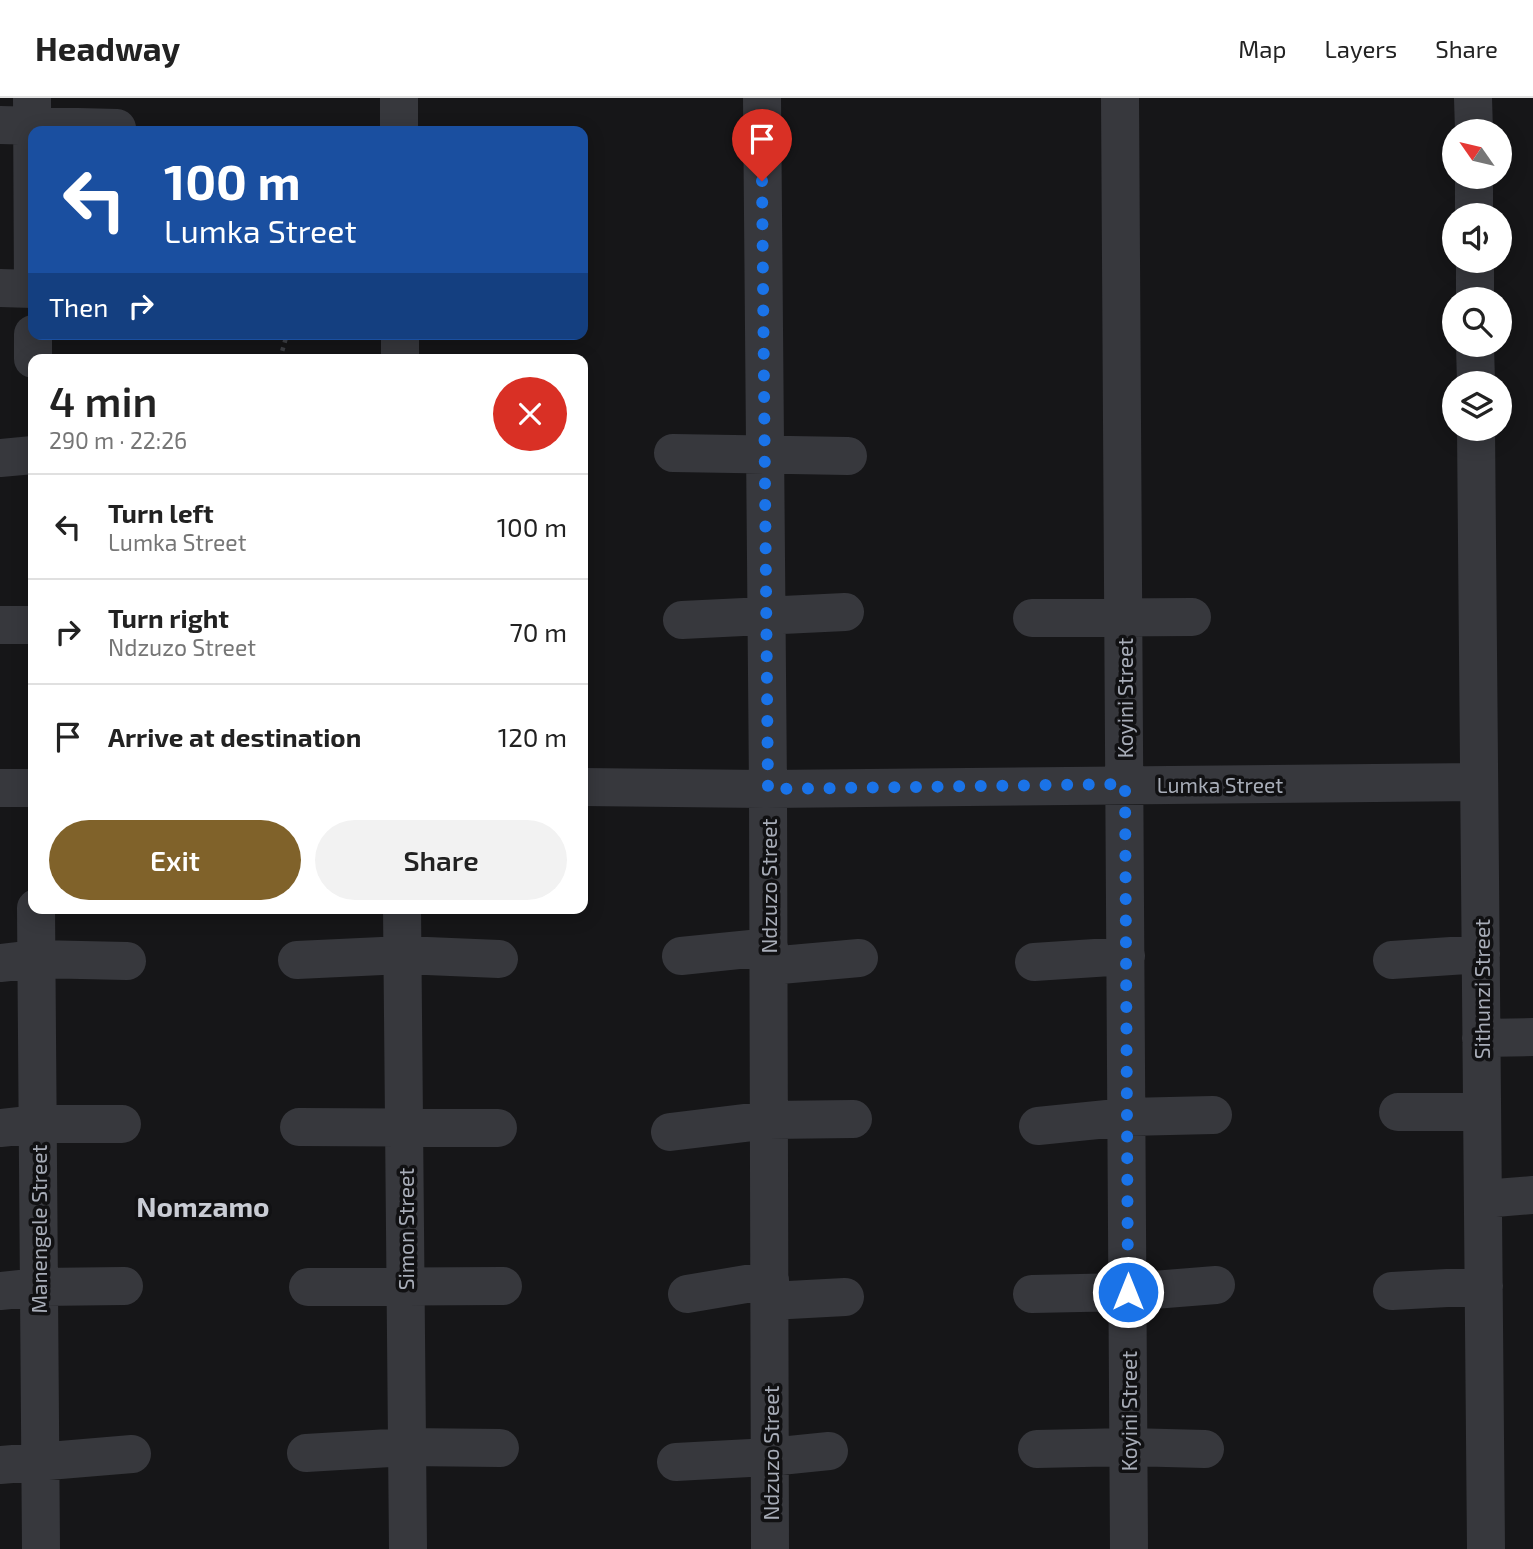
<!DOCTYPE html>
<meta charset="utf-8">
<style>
:root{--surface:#fff;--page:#f2f2f2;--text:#222;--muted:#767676;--line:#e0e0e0;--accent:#80622a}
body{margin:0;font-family:"Exo 2",sans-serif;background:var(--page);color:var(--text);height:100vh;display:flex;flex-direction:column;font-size:26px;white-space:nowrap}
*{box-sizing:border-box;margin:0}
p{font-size:23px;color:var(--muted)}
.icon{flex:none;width:38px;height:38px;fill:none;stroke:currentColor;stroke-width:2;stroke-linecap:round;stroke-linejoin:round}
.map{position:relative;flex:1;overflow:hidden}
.drawer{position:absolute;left:28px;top:256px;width:560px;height:560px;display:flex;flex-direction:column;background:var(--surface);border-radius:14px;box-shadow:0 4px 18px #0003}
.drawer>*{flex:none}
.top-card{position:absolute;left:28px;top:28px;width:560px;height:214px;border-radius:14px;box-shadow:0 4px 18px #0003;background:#1a4fa0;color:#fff;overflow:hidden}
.needle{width:46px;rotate:304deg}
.buttons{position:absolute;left:1442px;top:21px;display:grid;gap:14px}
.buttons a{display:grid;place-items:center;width:70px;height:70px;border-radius:50%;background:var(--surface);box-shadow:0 4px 18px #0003;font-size:35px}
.pin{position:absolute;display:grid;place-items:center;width:60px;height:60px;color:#fff;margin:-72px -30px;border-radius:50% 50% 50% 0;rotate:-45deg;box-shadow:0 0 7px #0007}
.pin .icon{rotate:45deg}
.me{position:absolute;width:77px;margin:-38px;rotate:0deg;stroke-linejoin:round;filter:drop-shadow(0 0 5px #0008)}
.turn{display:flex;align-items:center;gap:24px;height:147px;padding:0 21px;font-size:32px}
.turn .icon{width:91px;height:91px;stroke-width:2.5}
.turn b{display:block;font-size:49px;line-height:60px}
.then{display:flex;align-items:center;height:66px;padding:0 21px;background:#0003;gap:14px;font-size:26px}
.round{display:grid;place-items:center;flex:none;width:74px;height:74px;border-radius:37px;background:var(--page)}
.overview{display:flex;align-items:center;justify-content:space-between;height:119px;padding:0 21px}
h1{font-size:42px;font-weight:600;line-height:52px}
.primary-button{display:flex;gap:14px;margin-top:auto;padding:14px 21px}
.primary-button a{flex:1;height:80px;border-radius:42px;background:var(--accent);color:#fff;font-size:28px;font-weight:600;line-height:80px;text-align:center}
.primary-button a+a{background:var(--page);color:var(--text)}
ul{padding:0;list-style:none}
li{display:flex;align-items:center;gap:21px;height:105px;padding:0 21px;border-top:2px solid var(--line)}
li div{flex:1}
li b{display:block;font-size:26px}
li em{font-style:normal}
header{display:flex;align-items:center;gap:42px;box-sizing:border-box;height:98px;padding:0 35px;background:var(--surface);border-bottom:2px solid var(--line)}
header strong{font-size:33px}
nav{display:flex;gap:38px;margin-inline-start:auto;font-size:24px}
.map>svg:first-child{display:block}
</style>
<header>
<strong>Headway</strong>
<nav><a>Map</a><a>Layers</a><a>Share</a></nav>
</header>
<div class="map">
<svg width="1533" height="1451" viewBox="0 0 1533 1451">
<rect width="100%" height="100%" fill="#161618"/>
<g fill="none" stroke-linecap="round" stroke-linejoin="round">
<path stroke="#3d3f44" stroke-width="4.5" stroke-dasharray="3.5 5" stroke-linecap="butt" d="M280,261l7,-25"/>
<path stroke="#37383d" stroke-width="38" d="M32,0l1,192
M399,0v33
M762,0l6,691 2,760
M1120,0l9,1451
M1473,0l1,33
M0,27l117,3
M1474,79v38
M1475,163v38
M0,190l33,1
M33,236v25
M400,236v25
M1475,247l1,38
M1476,331l10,1120
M673,355l175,3
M0,360l33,-3
M1032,520l160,-1
M682,522l163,-8
M0,527h33
M583,689l185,2 711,-7
M0,690h33
M36,810l5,641
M402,810l6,641
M681,858l88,-9
M297,862l106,-5 96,4
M1392,862l89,-6
M1034,864l92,-6
M0,865l36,-4 91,2
M769,868l90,-8
M1481,940l52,-1
M1398,1014h84
M1038,1028l89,-9 86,-2
M299,1029l199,1
M0,1030l38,-4h84
M670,1034l99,-12 84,-1
M1483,1101l50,-4
M308,1189l195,-1
M0,1193l39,-4 85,-1
M1392,1193l92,-5
M687,1196l83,-14
M1032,1196l96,-2 88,-7
M770,1203l75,-4
M1037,1351l91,-2 77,2
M306,1355l101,-6 93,1
M676,1364l94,-5 59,-6
M0,1367l132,-11"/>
</g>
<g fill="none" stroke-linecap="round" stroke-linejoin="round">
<path stroke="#1a73e8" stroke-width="12" stroke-dasharray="0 21.6" d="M762,83l6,608 357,-5 3,508"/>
</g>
<g text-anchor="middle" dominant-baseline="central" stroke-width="7" stroke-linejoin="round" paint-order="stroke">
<g font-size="21" fill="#a8adb8" stroke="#111113">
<text transform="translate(1124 600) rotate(-90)">Koyini Street</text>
<text x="1220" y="686">Lumka Street</text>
<text transform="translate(768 788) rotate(-90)">Ndzuzo Street</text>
<text transform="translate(1481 891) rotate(-90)">Sithunzi Street</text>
<text transform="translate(38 1131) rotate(-90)">Manengele Street</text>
<text transform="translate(405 1131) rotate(-90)">Simon Street</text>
<text transform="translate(1128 1313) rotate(-90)">Koyini Street</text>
<text transform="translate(770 1355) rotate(-90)">Ndzuzo Street</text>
</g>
<g font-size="28" font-weight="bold" fill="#c9ccd4" stroke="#111113">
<text x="203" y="1108">Nomzamo</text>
</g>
</g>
</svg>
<div class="buttons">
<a><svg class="needle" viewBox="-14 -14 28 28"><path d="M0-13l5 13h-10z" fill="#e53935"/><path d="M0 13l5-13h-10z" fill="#767676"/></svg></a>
<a><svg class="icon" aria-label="sound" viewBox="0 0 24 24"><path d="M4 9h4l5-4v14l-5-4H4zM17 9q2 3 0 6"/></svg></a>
<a><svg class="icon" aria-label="search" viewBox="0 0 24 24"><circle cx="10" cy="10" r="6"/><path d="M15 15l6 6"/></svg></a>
<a><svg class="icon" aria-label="layers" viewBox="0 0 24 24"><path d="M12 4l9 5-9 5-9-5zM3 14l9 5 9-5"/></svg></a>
</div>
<div class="pin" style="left:762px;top:83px;background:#d93025"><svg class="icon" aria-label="arrive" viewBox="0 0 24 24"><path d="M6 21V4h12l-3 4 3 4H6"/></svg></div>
<svg class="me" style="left:1128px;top:1194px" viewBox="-20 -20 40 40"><circle r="17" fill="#1a73e8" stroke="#fff" stroke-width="3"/><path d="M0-11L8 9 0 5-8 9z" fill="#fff"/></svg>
<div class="top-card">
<div class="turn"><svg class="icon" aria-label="left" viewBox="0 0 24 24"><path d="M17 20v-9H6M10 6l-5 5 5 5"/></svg><div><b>100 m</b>Lumka Street</div></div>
<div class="then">Then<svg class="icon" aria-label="right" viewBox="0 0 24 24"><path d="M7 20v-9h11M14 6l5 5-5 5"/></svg></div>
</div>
<section class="drawer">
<div class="overview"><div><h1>4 min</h1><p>290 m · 22:26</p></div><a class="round" style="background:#d93025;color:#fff"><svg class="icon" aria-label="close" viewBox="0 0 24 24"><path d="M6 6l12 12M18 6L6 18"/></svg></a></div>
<ul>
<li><svg class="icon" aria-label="left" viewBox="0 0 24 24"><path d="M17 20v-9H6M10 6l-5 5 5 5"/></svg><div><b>Turn left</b><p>Lumka Street</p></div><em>100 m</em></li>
<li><svg class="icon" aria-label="right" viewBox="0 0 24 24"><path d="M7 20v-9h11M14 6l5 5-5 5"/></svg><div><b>Turn right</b><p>Ndzuzo Street</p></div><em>70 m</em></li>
<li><svg class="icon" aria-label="arrive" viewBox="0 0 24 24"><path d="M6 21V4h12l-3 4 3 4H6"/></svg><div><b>Arrive at destination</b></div><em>120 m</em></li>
</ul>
<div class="primary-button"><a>Exit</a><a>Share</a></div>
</section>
</div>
